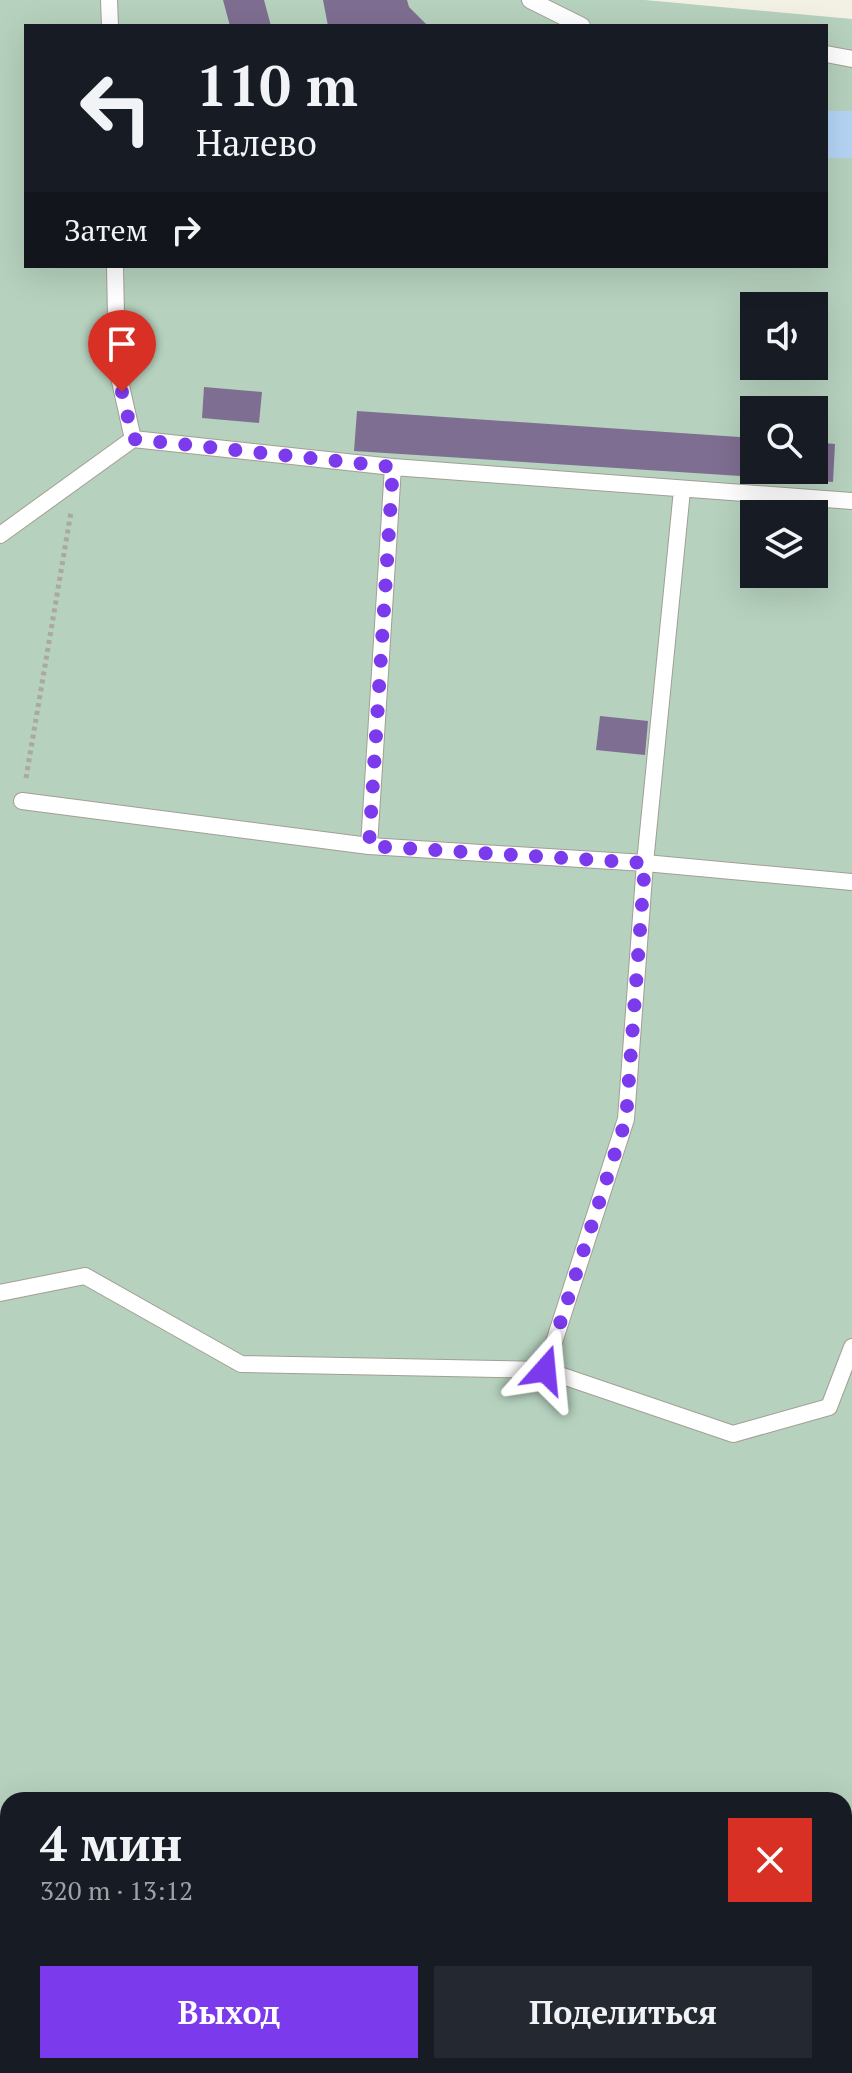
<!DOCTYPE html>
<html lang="ru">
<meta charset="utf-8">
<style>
:root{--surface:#171b24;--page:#242831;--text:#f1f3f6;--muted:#9ea1a6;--accent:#7c3aed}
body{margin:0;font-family:"PT Serif",serif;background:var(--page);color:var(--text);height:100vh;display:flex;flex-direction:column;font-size:30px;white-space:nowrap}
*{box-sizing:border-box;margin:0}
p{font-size:26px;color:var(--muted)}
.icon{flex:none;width:44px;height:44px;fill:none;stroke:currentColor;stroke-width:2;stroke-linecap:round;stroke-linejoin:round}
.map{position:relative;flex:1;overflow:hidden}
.drawer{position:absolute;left:0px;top:1792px;width:852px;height:282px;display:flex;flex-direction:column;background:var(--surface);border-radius:24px 24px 0 0;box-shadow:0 8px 32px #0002}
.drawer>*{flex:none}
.top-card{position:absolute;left:24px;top:24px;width:804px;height:244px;border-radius:0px;box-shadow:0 8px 32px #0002;background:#171b24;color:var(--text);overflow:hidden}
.buttons{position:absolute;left:740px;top:292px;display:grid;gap:16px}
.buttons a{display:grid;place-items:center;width:88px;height:88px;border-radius:0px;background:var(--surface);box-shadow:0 8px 32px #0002;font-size:40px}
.pin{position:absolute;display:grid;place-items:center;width:68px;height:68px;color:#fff;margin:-82px -34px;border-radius:50% 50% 50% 0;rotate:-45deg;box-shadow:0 0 8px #0007}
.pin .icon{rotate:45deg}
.me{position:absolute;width:88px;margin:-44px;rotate:18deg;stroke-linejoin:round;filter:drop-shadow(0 0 6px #0008)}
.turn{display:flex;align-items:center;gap:28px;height:168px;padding:0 40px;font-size:36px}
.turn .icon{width:104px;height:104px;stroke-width:2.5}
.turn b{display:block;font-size:56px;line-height:68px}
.then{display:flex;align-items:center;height:76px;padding:0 40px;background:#0003;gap:16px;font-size:30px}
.round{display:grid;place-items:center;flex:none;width:84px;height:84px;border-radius:0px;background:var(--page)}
.head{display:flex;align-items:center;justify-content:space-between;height:136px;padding:0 40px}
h1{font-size:48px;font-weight:600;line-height:60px}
.action{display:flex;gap:16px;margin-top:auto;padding:16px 40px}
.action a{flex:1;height:92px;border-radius:0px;background:var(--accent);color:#fff;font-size:32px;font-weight:600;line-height:92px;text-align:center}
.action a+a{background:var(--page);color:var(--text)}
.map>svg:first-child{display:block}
</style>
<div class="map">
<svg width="852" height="2073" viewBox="0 0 852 2073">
<rect width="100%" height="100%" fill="#f3f0e4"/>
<path fill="#b6d1be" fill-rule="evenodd" d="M0,0h645l207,19v1917l-8,-1v-135h-836v108h-8zM26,26h800v240h-800zM754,306h60v60h-60zM754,410h60v60h-60zM754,514h60v60h-60z"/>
<path fill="#b5d4f4" d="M826,111h26v47h-26z"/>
<path fill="#7e6e91" d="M223,0h41l7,26h-41z
M323,0h84l2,7 19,19h-100z
M775,299l39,4v3h-39z
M204,387l58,5 -3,31 -57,-5z
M357,411l397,27v32h60v-28l21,2 -2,38 -479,-31z
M600,716l48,5 -3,34 -49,-5z
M0,1946h8v31h-8z
M844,1999h8v64h-8z
M8,2007v59h8v7h-16v-65z
M146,2066l165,1v6h-165z
M410,2066h71v7h-71z"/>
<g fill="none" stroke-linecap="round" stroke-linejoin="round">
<g stroke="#a29f94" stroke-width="18">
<path id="service" d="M109,0l1,26
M530,0l52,26
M826,54l26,5
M115,266l2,102 16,71
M0,535l133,-96 260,28 459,34
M22,801l347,45 276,17 207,19
M369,846l24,-379
M0,1293l85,-17 156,88 304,6 188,64 96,-27 23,-60
M545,1370l81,-251 19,-256 37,-373"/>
</g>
<g stroke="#a29f94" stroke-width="34">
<path id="minor" d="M0,1922h8
M844,1948l8,1
M630,2073v-7"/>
</g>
<path stroke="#aba99f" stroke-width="5" stroke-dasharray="4 4" stroke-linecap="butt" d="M26,778l45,-266"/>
<use href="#service" stroke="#fff" stroke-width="16"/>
<use href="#minor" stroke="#fff" stroke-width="32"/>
</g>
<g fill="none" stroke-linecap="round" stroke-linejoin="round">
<path stroke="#7c3aed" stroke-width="14" stroke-dasharray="0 25.2" d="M122,392l11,47 260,28 -24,379 276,17 -19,256 -81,251"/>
</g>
</svg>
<div class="buttons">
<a><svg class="icon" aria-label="sound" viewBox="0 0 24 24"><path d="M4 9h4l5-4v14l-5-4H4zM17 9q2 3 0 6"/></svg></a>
<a><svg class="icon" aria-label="search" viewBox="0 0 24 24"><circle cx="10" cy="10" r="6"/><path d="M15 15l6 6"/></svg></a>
<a><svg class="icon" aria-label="layers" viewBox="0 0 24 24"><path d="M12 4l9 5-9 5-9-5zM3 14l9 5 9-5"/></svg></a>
</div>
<div class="pin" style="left:122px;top:392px;background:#d93025"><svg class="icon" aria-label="arrive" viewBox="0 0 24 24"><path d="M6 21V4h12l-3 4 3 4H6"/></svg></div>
<svg class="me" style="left:545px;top:1370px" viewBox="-20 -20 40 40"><path d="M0-17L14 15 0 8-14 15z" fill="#7c3aed" stroke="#fff" stroke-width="4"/></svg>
<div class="top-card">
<div class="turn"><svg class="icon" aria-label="left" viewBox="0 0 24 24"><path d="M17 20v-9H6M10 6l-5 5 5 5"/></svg><div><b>110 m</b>Налево</div></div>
<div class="then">Затем<svg class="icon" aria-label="right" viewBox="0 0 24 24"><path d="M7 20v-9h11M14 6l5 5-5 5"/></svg></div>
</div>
<section class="drawer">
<div class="head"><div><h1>4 мин</h1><p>320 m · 13:12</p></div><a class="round" style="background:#d93025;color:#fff"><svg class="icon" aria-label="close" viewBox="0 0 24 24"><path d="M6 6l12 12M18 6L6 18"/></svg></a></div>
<div class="action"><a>Выход</a><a>Поделиться</a></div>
</section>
</div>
